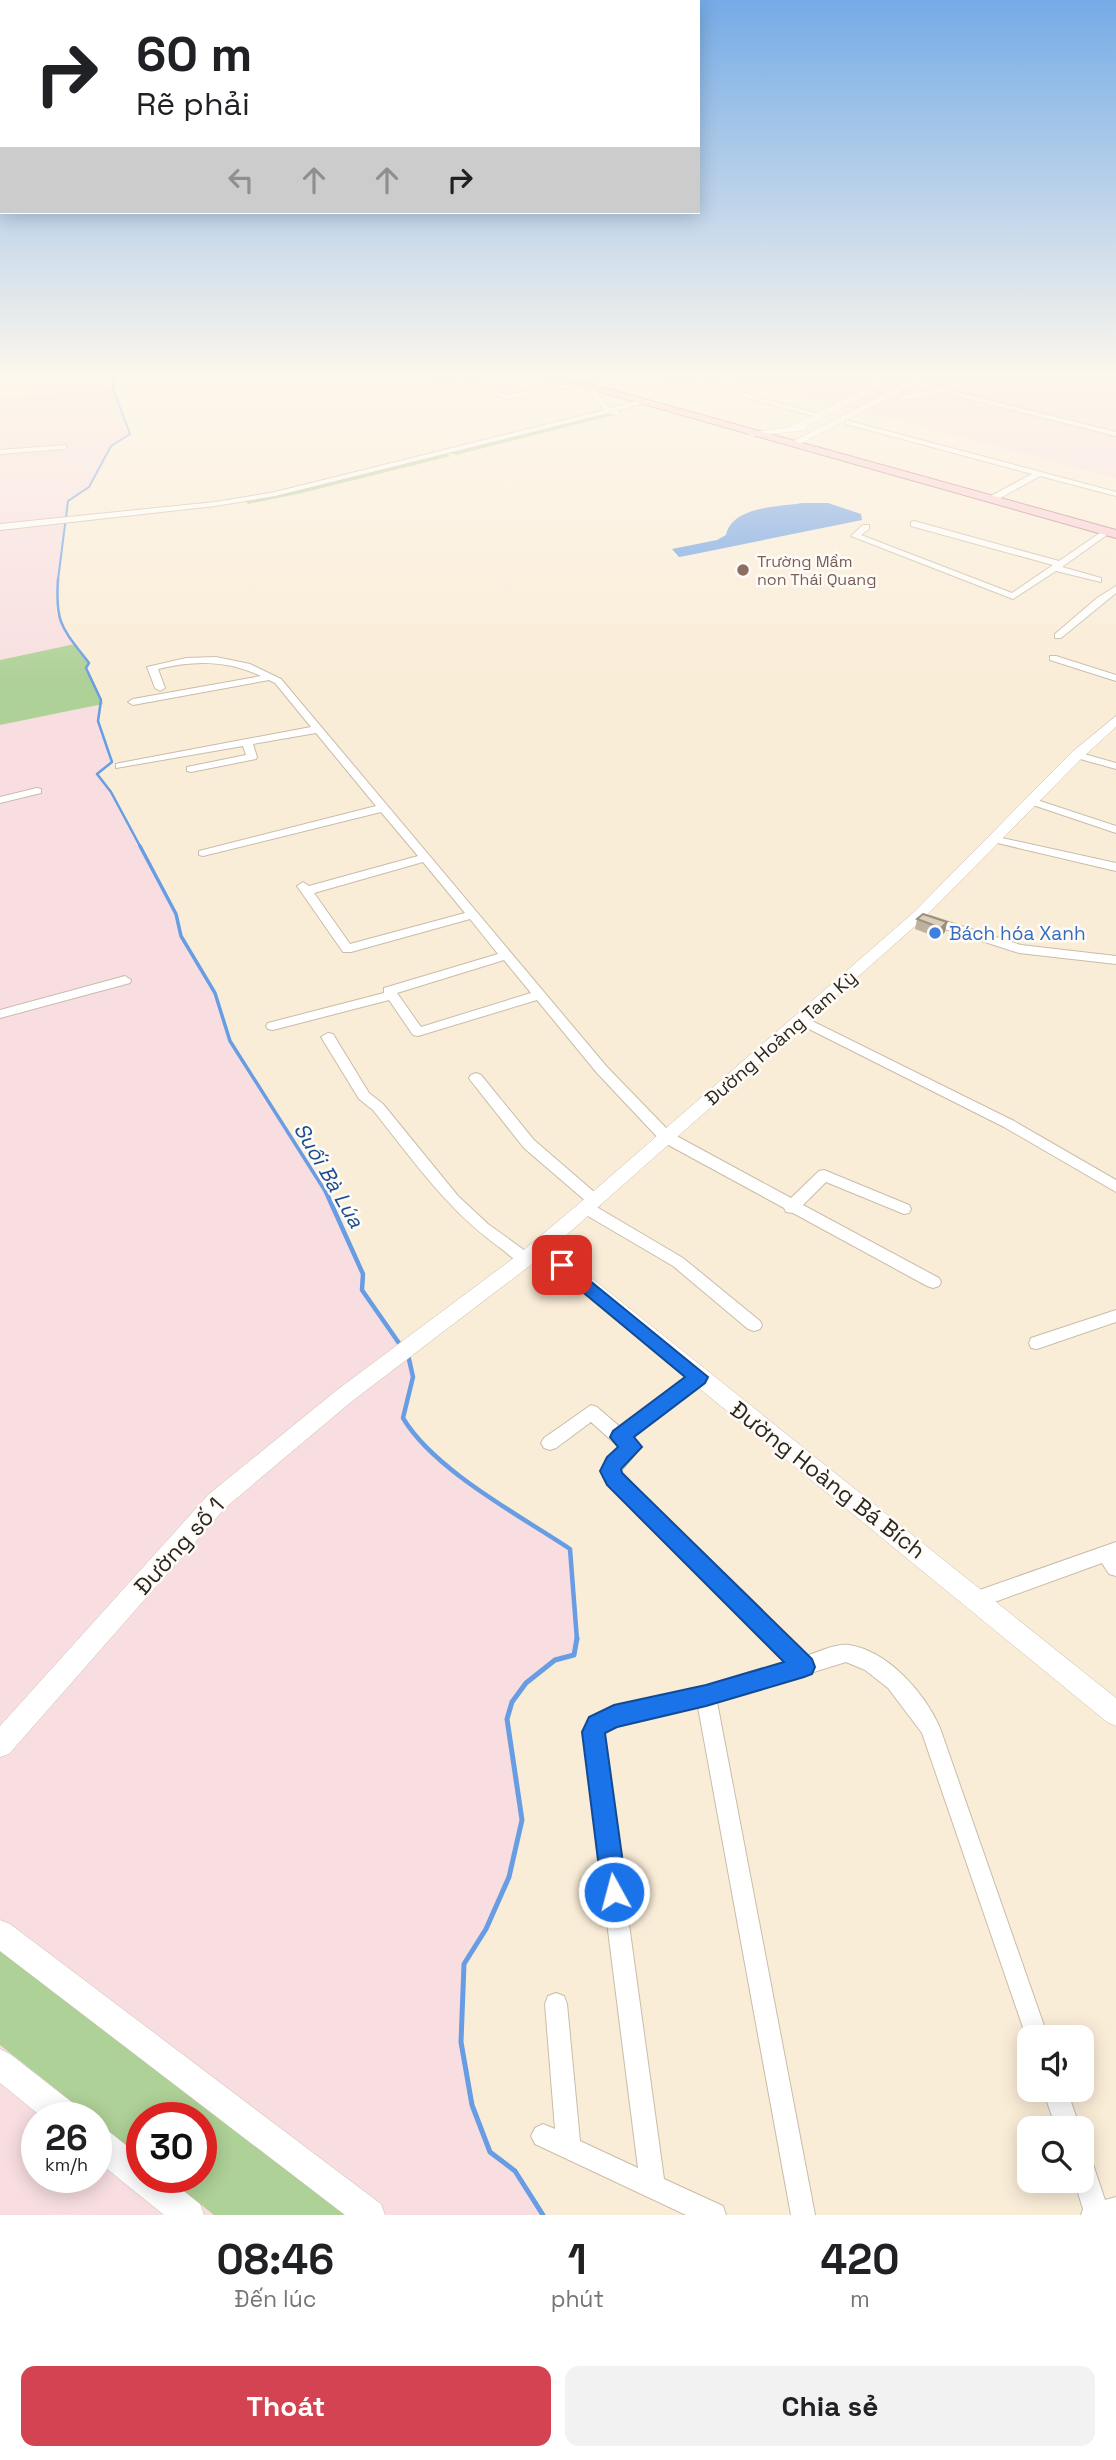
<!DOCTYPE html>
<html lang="vi">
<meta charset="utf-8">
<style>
:root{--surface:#fff;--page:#f2f2f2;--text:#202124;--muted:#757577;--accent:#d34352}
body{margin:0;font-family:"Space Grotesk",sans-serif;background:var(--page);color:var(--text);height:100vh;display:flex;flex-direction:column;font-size:26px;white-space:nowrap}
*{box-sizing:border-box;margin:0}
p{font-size:23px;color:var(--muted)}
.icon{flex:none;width:38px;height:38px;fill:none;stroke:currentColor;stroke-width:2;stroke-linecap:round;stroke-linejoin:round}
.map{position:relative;height:2215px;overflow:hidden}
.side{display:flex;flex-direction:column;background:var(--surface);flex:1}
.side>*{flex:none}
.top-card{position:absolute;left:0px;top:0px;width:700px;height:214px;box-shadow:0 4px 18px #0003;background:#fff;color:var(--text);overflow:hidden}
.controls{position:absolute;left:1017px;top:2025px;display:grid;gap:14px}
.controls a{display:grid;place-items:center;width:77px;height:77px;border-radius:14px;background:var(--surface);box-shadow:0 4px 18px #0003;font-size:35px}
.speed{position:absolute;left:21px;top:2102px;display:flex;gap:14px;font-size:35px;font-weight:700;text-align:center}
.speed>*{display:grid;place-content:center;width:91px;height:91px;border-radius:50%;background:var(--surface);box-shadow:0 4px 18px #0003;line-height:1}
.speed small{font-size:18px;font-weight:400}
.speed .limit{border:10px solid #d22;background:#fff;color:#111}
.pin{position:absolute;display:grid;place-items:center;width:60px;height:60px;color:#fff;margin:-30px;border-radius:14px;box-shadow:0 4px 10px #0006}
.me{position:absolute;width:77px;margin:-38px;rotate:353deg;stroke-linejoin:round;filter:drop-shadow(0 0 5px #0008)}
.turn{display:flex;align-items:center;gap:24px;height:147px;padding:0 21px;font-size:32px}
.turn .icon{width:91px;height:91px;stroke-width:2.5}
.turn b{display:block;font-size:49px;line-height:60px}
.lanes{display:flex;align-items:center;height:66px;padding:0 21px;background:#0003;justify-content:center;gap:35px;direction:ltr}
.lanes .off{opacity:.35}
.eta{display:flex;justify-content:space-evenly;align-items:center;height:119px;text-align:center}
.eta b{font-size:42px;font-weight:800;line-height:49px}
.cta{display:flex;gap:14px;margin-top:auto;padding:14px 21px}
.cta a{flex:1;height:80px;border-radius:14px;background:var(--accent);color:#fff;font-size:28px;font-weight:800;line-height:80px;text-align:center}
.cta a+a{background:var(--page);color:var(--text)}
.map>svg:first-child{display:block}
</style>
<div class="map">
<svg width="1116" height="2215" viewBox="0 0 1116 2215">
<rect width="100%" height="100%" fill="#faedd8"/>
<path fill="#f8dee0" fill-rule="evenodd" d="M709,372h407v106l-286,-75z
M113,389l17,45 -19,12 -22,41 -21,14 -3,9 -9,102 19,32 -75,16v-263z
M103,704l-5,17 14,41 -15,12 14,18 65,122 5,22 34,57 15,48 105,166 28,67 -1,16 51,71v13l-10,44 10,17 31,29 126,85 7,91 -3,15 -19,5 -29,23 -14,19 -5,17 15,101 -13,57 -23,52 -22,35 -3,78 11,63 18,47 25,19 28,44h-543v-1490zM37,2118h59v59h-59zM142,2118h59v59h-59z"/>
<path fill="#aed197" d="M609,412l5,3 -158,40 -7,-2z
M445,454l6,2 -149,37 -54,11 -2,-3z
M75,644l14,19 -3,6 17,35 -103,21v-65z
M0,1951l345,264h-131l-48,-38h35v-59h-59v40l-46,-37v-3l-5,-1 -91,-72z"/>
<path fill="#689de4" d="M802,503h26l33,11 1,6 -177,36 -6,1 -7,-8 45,-9 9,-5c6,-29 53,-28 76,-32z"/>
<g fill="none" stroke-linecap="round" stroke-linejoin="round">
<path stroke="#689de4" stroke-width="2" d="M58,580l10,-79 21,-14 22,-41 19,-12 -17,-45 1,-17"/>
<path stroke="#689de4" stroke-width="2.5" d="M58,579c-3,45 4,49 31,84l-3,5 15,32 -3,21 14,41 -15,12 14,18 30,56"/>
<path stroke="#689de4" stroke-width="3.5" d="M140,846l36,68 5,22 34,57 15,48 97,153"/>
<path stroke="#689de4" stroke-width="4.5" d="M326,1192l37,82 -1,16 39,56
M408,1355l5,22 -10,41c31,52 116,97 167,131l7,91"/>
<path stroke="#689de4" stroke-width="5" d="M543,2215l-28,-44 -25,-19 -18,-47 -11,-63 3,-78 22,-35 23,-52 13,-57 -15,-101 5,-17 14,-19 29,-23 19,-5 3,-17"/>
<g stroke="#c9bca8" stroke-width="2">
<path id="minor" d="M422,372h11l74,23 72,-12 4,2 -76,14z
M655,372h11l157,43 -7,2z
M869,372h11l24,8 -3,2z
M913,381l203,51v4l-205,-52z
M591,386l19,22 33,-8 4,2 -31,9 4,1v4l-12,-3 -333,83 -60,10 -215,24v-6l215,-22 60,-10 329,-82 -17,-22z
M846,420l270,72v4l-76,-20 -45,25h-6v-4l43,-23 -186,-50z
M66,445v4h-3l-63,5v-4z
M914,521l145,40 45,-31 7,2 -49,35 39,11v4l-45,-11 -43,28 -162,-63 12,-11h6v4l-8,6 151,58 41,-28 -142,-39v-4z
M1116,586v7l-55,45h-6v-4l42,-36z
M1050,656h6l60,19v6l-66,-21z
M216,657l34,7 31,15 326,388 64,66 120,65 28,-27 5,-1 85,35 2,4 -2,4 -5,1 -78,-32 -23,23 136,73 2,4 -2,4 -6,2 -6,-2 -134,-73 -7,-1 -2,-4 -123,-67 -64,-68 -60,-73 -119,36 -5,-1 -24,-35 -116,30 -5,-1 -2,-3 2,-3 116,-30v-5l114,-34 -28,-35 -119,33h-8l-46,-66 6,-4 6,4 109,-30 -37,-44 -178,44 -4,-1v-4l177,-45 -60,-73 -63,11 4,13 -1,2 -65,13 -4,-1v-4l59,-12 -3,-9 -127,22v-4l4,-1 191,-36 -36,-44 -6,-3 -136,25 -5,-3 5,-3 128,-23c-34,-16 -67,-16 -103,-7l7,19 -5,3 -5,-3 -8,-21 39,-9zM423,862l42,51 -115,31 -36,-51zM504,960l27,33 -110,34 -24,-34z
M1077,752l39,11v6l-43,-12v-4z
M37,788l4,1v4l-41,10v-6z
M1031,798l85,28v7l-89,-30v-4z
M993,836l123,27v8l-127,-30 -2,-2z
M930,916l91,29 95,11v8l-97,-11 -93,-30 -2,-3z
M125,976l6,4 -1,3 -130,35v-8z
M802,1016l212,105 102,59v12l-112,-65 -207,-104 -2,-3 2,-3z
M328,1033l5,1 36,59 14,11 75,92 30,28 43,31 3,4 -3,4c-11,4 -19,-6 -28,-13 -55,-39 -88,-87 -130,-140l-14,-11 -38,-62z
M476,1073l5,2 53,65 66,57 2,4 -2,4 -5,1 88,52 77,63 2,4 -2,4 -6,2 -6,-2 -75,-63 -92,-54 -2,-4 2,-4 7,-1 -64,-55 -53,-67 -2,-3 2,-3z
M1116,1310v12l-79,27 -6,-1 -2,-5 2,-5z
M699,1370l6,2 2,5 -2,5 -73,55 9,10 -20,24 29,33 156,152c12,-4 31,-13 43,-11 39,6 76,48 91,83l108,309h-19v8l-107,-312 -34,-45 -23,-18 -19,-8 -129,40 98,513h-24l-93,-508 -90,22 -5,6 61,444 59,27 3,9h-40l-151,-71 -4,-8 4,-8 8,-4 12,5 -10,-125 3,-8 8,-3 8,3 3,8 13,137 58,27 -55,-436c4,-9 9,-17 19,-21l104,-24 80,-25 -148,-146 -34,-40 -3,-5 19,-23 -29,-26 -35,26 -6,2 -6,-2 -3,-5 3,-5 47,-33 6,2 23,20 73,-55z
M1116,1542v34l-7,-2 -7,-11 -124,45 -7,-3 -2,-6 2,-6z
M1043,2090h24l13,38h-24z
M1082,2155l9,3 14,42 11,-3v18h-35l2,-6 -9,-29h8z"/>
</g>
<g stroke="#c9bca8" stroke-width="1">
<path id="tertiary" d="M864,372h9l10,11 -7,7 -70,36 1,4 -55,6 -5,-3 43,-6 80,-41 4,-3z
M927,372h11l-142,74 -8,-2z
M941,387l3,5 -42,8 -4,-3z
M1116,716v11l-34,31 -159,161 -370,328 563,451v28l-9,-4 -567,-464 -189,144 -126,106 -216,246 -9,3v-31l209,-232 128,-104 182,-136 69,-58 325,-283 159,-161z
M0,1920l10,4 371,280 4,11h-40l-345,-264z
M0,2049l10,5 68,53 4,11h-39l-43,-35z
M96,2126l11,4 35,28v19h24l34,27 4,11h-40l-68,-55z"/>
</g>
<g stroke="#b27b86" stroke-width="2">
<path id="primary" d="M530,372h17l569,158v8z"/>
</g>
<use href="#minor" fill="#fff" fill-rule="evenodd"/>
<use href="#tertiary" fill="#fff" fill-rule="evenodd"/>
<use href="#primary" fill="#fccbd7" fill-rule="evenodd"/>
</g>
<path fill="#bdb2a0" d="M917,919l30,3 -2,10 -6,6 -24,-9z"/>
<path fill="#9a9182" d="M947,922l-2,10 -6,6 2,-10z"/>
<path fill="#dccfba" stroke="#9a9182" stroke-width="2" d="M923,914l24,8 -6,6 -24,-9z"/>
<linearGradient id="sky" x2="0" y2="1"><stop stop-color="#75abe6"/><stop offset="0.55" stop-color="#fdf7ed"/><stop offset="1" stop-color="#fdf7ed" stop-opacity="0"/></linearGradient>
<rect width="1116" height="682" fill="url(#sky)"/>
<path fill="#1a73e8" stroke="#114b97" stroke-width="2" d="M562,1258l146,119 -3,6 -71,54 8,10 -21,22 1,4 190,186 3,8 -3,7 -8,3 -98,29 -89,21 -12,6 22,159 -4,9 -9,3 -8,-3 -4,-9 -20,-160 7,-15 25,-12 92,-20 78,-23 -177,-177 -7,-14 7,-14 11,-10 -8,-10 3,-6 72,-54 -130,-108 -2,-4z"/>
<circle fill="#8d6e63" stroke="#fffcf8" stroke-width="2.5" cx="743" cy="570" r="7"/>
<circle fill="#3f7fe0" stroke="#fffcf8" stroke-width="2.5" cx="935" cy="933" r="7"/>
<g text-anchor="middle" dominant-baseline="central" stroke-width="5" stroke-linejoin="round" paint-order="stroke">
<g font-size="16" fill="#785e54" stroke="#fffcf8" text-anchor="start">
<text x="757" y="561">Trường Mầm<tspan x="757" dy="18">non Thái Quang</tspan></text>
</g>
<g font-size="19" fill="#366cbe" stroke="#fffcf8" text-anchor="start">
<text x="949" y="933">Bách hóa Xanh</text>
</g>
<g font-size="19" fill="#2c271f" stroke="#fffcf8">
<text transform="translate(781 1038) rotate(-41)">Đường Hoàng Tam Kỳ</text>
</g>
<g font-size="21" font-style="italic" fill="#1a4d8e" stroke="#fffcf8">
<text transform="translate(329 1175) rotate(60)">Suối Bà Lúa</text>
</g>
<g font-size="23" fill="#2c271f" stroke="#fffcf8">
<text transform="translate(828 1480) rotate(38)">Đường Hoàng Bá Bích</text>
<text transform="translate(179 1546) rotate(-48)">Đường số 1</text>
</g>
</g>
</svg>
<div class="controls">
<a><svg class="icon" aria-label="sound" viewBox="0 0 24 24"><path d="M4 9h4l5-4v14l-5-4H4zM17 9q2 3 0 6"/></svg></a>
<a><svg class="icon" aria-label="search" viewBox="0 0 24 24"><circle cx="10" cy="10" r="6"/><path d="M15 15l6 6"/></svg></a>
</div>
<div class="speed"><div>26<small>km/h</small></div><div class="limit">30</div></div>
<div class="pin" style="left:562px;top:1265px;background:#d93025"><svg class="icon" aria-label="arrive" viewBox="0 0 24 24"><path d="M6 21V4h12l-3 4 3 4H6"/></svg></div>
<svg class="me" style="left:614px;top:1892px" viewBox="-20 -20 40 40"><circle r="17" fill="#1a73e8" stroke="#fff" stroke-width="3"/><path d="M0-11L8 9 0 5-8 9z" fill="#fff"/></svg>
<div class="top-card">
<div class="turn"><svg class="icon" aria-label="right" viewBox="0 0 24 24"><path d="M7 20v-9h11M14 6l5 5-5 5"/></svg><div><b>60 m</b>Rẽ phải</div></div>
<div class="lanes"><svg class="icon off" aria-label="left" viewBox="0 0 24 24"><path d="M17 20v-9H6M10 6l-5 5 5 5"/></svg><svg class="icon off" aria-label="ahead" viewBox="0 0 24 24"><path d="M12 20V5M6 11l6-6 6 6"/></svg><svg class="icon off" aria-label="ahead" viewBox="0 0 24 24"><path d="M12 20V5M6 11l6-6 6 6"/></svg><svg class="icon" aria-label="right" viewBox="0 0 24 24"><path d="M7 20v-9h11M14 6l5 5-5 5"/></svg></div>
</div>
</div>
<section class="side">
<div class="eta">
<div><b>08:46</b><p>Đến lúc</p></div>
<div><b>1</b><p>phút</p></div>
<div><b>420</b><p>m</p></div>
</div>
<div class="cta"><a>Thoát</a><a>Chia sẻ</a></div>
</section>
